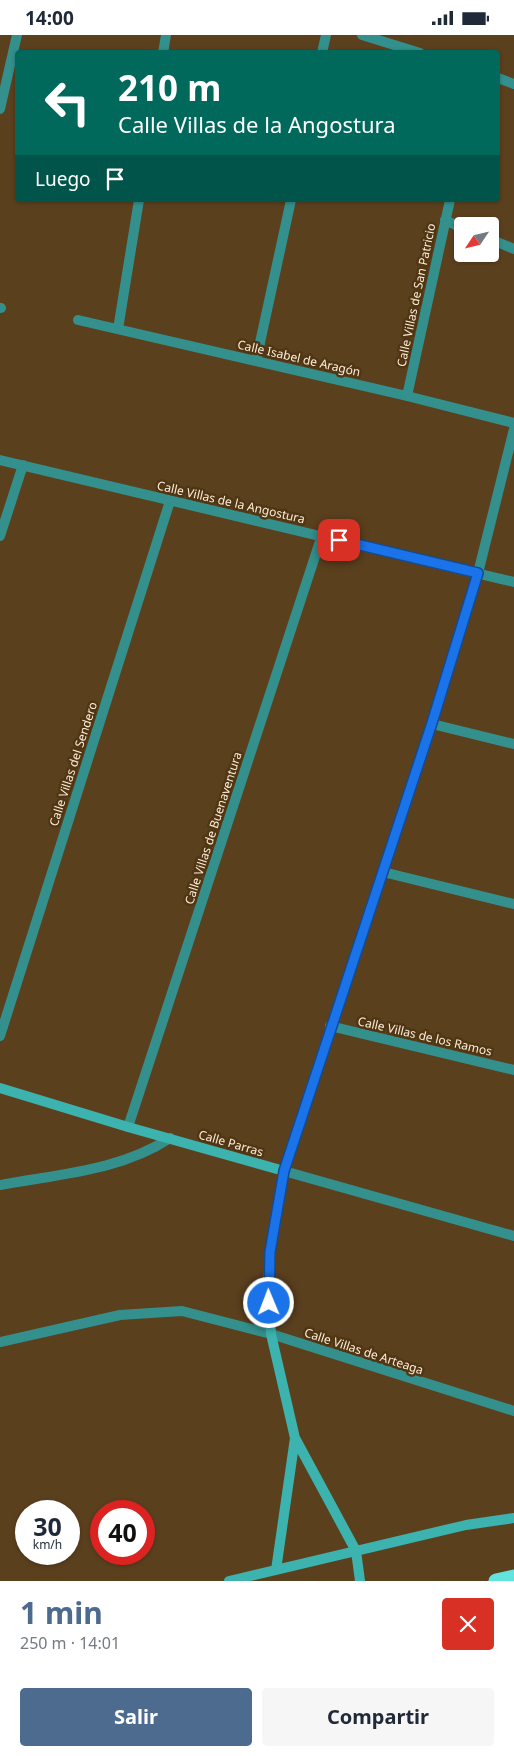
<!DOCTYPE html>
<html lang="es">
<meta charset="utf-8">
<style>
:root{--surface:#fff;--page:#f6f6f7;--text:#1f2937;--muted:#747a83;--accent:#4c6b8f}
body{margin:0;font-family:"Noto Sans",sans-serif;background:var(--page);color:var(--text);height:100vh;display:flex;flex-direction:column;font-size:19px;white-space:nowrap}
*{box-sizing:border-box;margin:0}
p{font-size:16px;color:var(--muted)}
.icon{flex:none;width:28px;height:28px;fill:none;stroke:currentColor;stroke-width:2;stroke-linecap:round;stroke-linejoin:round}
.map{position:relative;height:1546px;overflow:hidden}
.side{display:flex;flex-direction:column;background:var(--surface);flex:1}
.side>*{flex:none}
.banner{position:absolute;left:15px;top:15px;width:485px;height:152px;border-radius:5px;box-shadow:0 1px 4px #0004;background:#00695c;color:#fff;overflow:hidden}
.needle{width:32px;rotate:235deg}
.tools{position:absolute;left:454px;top:182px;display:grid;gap:10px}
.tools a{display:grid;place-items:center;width:45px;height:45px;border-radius:5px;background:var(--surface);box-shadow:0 1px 4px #0004;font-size:25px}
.speed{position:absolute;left:15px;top:1465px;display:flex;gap:10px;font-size:25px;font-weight:700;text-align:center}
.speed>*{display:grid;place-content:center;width:65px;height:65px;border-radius:50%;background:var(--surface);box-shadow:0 1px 4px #0004;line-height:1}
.speed small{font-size:12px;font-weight:400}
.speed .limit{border:8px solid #d22;background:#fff;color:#111}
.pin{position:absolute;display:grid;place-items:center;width:42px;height:42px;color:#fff;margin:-21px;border-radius:10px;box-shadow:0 2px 8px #0006}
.me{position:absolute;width:55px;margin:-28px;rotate:359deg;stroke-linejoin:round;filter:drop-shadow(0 0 4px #0008)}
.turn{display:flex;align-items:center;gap:18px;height:105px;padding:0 20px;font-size:22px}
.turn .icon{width:65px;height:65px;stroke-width:2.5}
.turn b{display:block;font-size:35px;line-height:42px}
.then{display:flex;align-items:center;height:48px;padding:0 20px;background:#0003;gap:10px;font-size:19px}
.round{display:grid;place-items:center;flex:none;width:52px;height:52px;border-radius:5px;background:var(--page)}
.head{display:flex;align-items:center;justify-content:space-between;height:85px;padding:0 20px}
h1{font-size:30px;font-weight:700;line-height:38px;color:var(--accent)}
.cta{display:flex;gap:10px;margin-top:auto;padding:10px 20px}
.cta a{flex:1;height:58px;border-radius:5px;background:var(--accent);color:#fff;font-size:20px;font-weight:700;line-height:58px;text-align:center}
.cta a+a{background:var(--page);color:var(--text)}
.status{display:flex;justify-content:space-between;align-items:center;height:35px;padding:0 25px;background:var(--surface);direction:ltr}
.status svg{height:14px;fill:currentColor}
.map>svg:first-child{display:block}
</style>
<div class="status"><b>14:00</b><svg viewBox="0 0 49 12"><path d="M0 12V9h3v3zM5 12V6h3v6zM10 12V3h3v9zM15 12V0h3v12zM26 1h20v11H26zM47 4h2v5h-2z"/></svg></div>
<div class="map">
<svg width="514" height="1546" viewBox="0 0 514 1546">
<rect width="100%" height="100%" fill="#5b401e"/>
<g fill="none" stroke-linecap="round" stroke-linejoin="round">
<path stroke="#33908c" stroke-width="10" d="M362,0l58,18
M163,18l3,-18
M322,18l4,-18
M498,43l16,6
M0,74l17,-74
M445,185l17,8
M490,204l24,10
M0,273h1
M78,285l329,76 107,27
M118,294l21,-129
M256,326l35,-161
M407,361l43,-196
M514,394l-36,144 -46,151 -148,447 230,65
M0,425l514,122
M0,501l23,-71
M432,689l82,20
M383,837l131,32
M330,991l184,44
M0,1001l170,-535
M128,1092l194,-592
M0,1150c58,-11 120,-14 170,-47
M0,1307l120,-27 62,-4 89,23 243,77"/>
<path stroke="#3cb3ae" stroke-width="10" d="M0,1053l128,39 156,44 -14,81 -2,35 3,47 24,104 61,113 4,30
M276,1535l19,-132
M229,1546l237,-56 48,-7"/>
<path stroke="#62e4de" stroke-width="15" d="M496,1546l18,-4"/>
</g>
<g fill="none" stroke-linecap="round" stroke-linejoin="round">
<g stroke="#114b97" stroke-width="12">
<path id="route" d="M269,1268l1,-51 14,-81 148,-448 46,-150 -139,-33"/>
</g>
<use href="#route" stroke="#1a73e8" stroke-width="9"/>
</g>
<g text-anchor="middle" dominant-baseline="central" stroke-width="5" stroke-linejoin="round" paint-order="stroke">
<g font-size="12" fill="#fcecd9" stroke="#503613">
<text transform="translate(416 260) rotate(-78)">Calle Villas de San Patricio</text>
<text transform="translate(299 323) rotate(13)">Calle Isabel de Aragón</text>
<text transform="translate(231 467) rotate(13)">Calle Villas de la Angostura</text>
<text transform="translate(73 729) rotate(-72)">Calle Villas del Sendero</text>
<text transform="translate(213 793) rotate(-72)">Calle Villas de Buenaventura</text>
<text transform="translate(425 1001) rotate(13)">Calle Villas de los Ramos</text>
<text transform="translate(231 1108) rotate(16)">Calle Parras</text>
<text transform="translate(364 1316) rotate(18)">Calle Villas de Arteaga</text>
</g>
</g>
</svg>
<div class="tools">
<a><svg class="needle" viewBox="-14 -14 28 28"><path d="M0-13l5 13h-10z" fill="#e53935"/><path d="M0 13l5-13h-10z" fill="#747a83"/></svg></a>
</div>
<div class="speed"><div>30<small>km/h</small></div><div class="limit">40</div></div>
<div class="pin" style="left:339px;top:505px;background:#d93025"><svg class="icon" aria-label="arrive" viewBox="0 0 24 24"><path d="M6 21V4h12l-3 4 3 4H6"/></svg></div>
<svg class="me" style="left:269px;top:1268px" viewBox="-20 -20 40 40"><circle r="17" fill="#1a73e8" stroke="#fff" stroke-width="3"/><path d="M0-11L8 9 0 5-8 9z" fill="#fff"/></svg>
<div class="banner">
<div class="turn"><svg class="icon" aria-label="left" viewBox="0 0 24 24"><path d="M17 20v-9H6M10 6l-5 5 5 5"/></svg><div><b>210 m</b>Calle Villas de la Angostura</div></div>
<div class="then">Luego<svg class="icon" aria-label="arrive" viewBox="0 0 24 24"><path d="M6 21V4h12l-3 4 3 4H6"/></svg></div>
</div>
</div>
<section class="side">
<div class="head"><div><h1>1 min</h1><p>250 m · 14:01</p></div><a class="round" style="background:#d93025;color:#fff"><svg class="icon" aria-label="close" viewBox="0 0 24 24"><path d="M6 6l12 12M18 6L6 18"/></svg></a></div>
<div class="cta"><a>Salir</a><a>Compartir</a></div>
</section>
